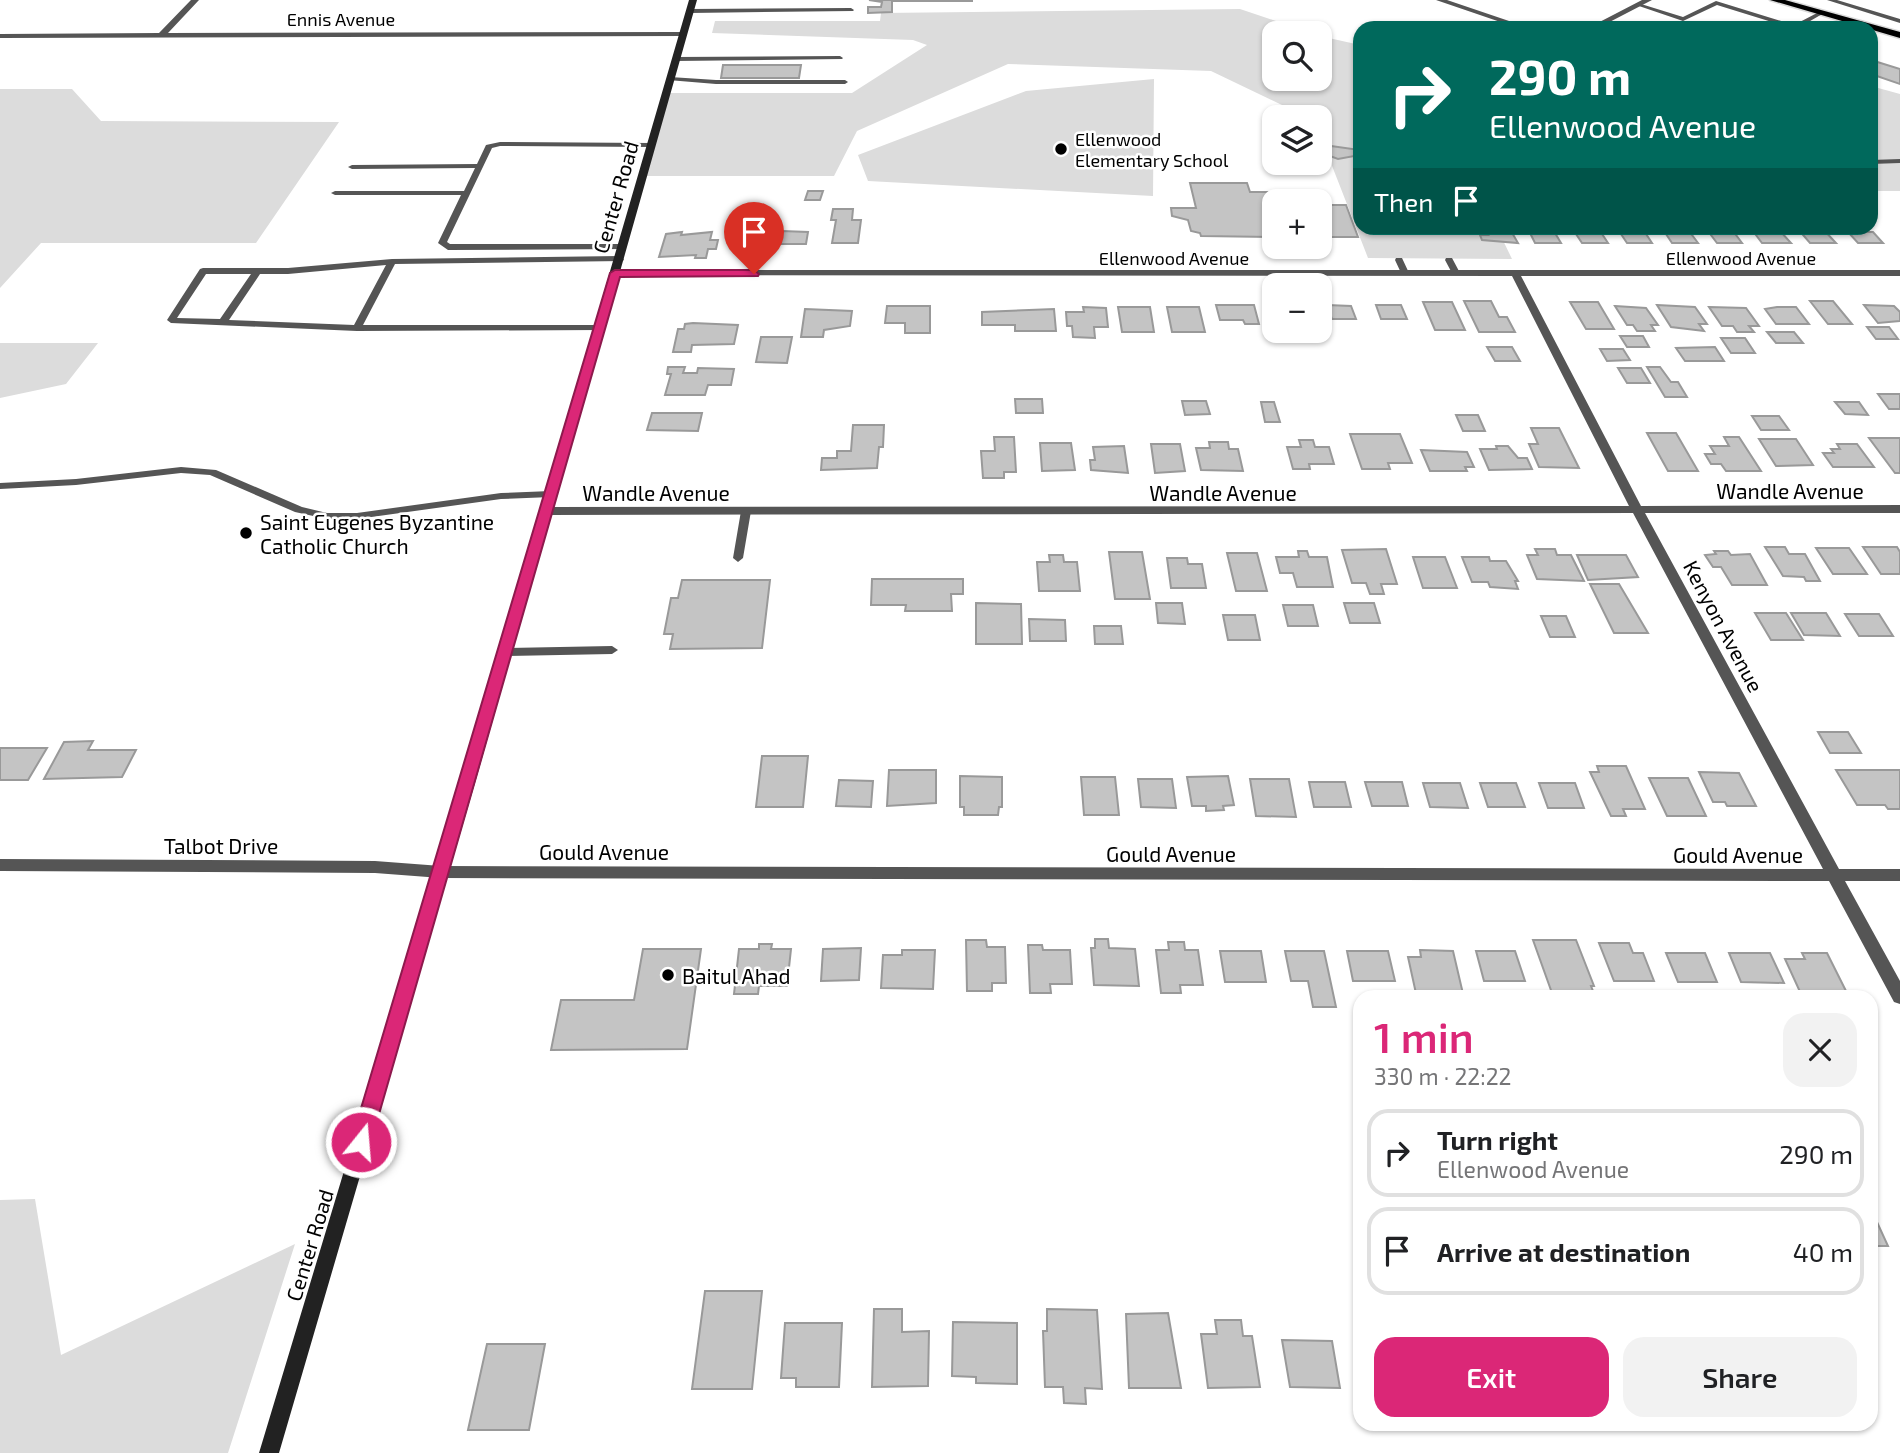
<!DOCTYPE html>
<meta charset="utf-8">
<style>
:root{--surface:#fff;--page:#f2f2f2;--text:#202124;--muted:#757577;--line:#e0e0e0;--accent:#db2777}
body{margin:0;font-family:"Exo 2",sans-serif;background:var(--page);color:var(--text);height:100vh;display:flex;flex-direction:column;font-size:26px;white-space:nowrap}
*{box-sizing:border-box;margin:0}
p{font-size:23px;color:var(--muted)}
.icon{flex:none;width:38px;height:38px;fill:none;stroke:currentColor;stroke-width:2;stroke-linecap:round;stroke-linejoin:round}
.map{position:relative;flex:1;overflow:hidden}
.details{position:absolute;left:1353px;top:990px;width:525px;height:441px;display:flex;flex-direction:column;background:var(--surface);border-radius:21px;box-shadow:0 2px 5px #0004}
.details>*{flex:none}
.banner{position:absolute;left:1353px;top:21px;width:525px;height:214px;border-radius:21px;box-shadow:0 2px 5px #0004;background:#00695c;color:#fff;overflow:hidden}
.tools{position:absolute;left:1262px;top:21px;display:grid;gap:14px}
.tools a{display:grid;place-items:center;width:70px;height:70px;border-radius:14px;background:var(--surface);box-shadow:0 2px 5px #0004;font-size:35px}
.pin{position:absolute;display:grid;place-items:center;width:60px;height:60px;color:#fff;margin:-72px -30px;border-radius:50% 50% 50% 0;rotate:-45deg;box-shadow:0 0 7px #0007}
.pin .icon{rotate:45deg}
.me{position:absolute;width:77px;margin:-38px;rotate:17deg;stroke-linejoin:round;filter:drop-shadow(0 0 5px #0008)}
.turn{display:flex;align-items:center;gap:24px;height:147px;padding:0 21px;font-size:32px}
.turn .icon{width:91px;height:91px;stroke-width:2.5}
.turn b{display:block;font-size:49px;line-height:60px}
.then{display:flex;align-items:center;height:66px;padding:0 21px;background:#0003;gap:14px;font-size:26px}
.round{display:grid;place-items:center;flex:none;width:74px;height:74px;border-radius:21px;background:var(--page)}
.summary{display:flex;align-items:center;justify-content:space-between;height:119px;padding:0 21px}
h1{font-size:42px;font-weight:600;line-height:52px;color:var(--accent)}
.action{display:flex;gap:14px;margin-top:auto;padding:14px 21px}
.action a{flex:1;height:80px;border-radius:21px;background:var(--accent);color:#fff;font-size:28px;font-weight:600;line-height:80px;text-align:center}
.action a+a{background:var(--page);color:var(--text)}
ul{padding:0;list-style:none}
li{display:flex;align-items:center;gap:21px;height:88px;margin:0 14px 10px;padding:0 7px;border:4px solid var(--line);border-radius:21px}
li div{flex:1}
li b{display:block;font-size:26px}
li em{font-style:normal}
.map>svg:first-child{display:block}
</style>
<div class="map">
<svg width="1900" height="1453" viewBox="0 0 1900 1453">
<rect width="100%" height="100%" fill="#fff"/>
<path fill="#dcdcdc" d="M1240,9l72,24h-38v46h46v-43l40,9v183h137l15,31 -144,-1 -48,-123v-18h-13l-96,-46 -203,-7 -151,67 -23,45h-191l23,-83h186l75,-48 -14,-5 -201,-7 3,-12h165l1,-8z
M1154,79l-1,117 -285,-15 -10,-26 168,-64z
M1871,86l29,8v97h-29z
M0,89h72l29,32 238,1 -83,121h-215l-41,45z
M0,343h98l-32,41 -66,14z
M35,1199l26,156 234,-111 -67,209h-228v-253z"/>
<path fill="#c4c4c4" stroke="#999" stroke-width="2" d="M869,0h103v1h-80v11l-24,1v-6h13l1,-5z
M1871,60l29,9v15l-29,-10z
M723,65h78l-2,13h-78z
M1331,146l29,4v5l-22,4 -11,-4 -3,-5z
M1190,183h57l3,9h27l3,9h-6v36l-73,-1 -1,-3 -9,-2 -3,-11 -16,-4 -1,-8h25z
M808,191h15l-3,9h-15z
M1320,205h26l12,32h-38z
M833,209h20l-1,11h9l-3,23h-26l4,-23h-5z
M1538,228h14l9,15h-26l-6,-12h10z
M1759,228h13l3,4h6l10,11h-29l-9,-12h9z
M1797,228h25l14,15h-26z
M782,231l26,1 -2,12h-26z
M1485,231h26l7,12 -36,-3 -2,-5h8z
M1574,231h26l8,12h-26z
M1619,231h25l8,12h-25z
M1664,231h25l9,12h-26z
M1708,231h25l9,12h-25z
M682,232l-1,3 31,-3 -2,8h8l-2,9h-8l-2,9h-11l1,-3 -37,2 7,-23z
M1848,232h25l10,11h-25z
M1464,301h27l8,16h8l8,15h-36z
M1810,301h23l19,23h-24z
M1423,302h29l13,28h-30z
M1570,302h28l16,27h-28z
M1216,305h38l5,19h-14l-2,-4h-23z
M1327,305l24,1 5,13h-24z
M1376,305h25l6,14h-26z
M1657,305l38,2 12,17h-8l5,7 -33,-4z
M1864,305l30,1 6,6v9l-22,2z
M887,306h43v27h-25v-10h-20z
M1615,306l31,2 12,17h-7l4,6h-18l-4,-6h-6z
M1083,307l23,1 2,19h-14l1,11 -22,-1 -1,-11h-5l-1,-14h18z
M1118,307h32l4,25h-32z
M1167,307h32l6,25h-33z
M1709,307l37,1 13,18h-10l5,6h-17l-4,-6h-11z
M1777,307h19l13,17h-33l-11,-15z
M805,309l47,2 -2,15 -26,4 -1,7h-22z
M1054,309l2,22h-41v-6h-33v-13z
M693,323l45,2 -4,19 -42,1 -1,7h-18l5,-23h6l1,-5z
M1867,327h22l9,12h-22z
M1767,332h27l9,11h-27z
M1620,336h23l6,11h-22z
M761,337h31l-5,26 -31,-1z
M1721,338h24l10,15h-24z
M1487,347h25l8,14h-25z
M1715,347l9,14h-39l-9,-13z
M1600,349h23l7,11 -23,1z
M668,367h17l-2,6h14l1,-5 36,1 -3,16h-23l-3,10h-40l6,-21h-4z
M1647,367h13l11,15h7l9,15h-22z
M1618,368h23l9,15h-23z
M1878,394h22v15h-11z
M1015,399h27l1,14h-27z
M1182,401h24l4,13 -25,1z
M1261,402h13l6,20h-15z
M1835,402h24l9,13 -23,-1z
M652,413h50l-4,18 -51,-1z
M1456,415h22l7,16h-22z
M1752,416h27l10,14h-28z
M853,425h31l-1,22h-4l-2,21 -56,2 1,-12h15v-7h14z
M1531,428h28l20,40 -40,-1 -10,-23h9z
M1647,433h29l22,38h-30z
M1350,434h50l12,29h-24l2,6h-28z
M994,437h20l2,35h-12v6h-21l-2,-27h14z
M1724,437h15l22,34h-35l-5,-7h-10l-6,-10h10l-5,-8h19z
M1869,438h31v35h-5z
M1759,439h37l17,26 -37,1z
M1299,440h14l2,7h14l5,17h-25l1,5h-17l-6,-22h14z
M1209,442h19l1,7h9l5,22 -42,-1 -5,-22h14z
M1040,443h31l4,27 -33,1z
M1151,444h29l5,27 -30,2z
M1837,444h20l17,23h-41l-10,-14h11l-3,-4h9z
M1124,446l4,27 -37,-3 -1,-10h5l-2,-13z
M1496,446h12l10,12h9l5,11 -43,1 -9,-21h17z
M1421,450l46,2 7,15h-9l2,4h-37z
M1765,547h20l4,7h16l15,27h-14l-2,-4 -21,-1z
M1863,547h34l3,5v22h-19z
M1816,548h33l18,26h-34z
M1386,549l11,35h-16l3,10h-14l-4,-11h-14l-10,-33z
M1535,549h20l2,6h14l13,26 -47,-2 -10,-24h11z
M1298,551h9l2,6h18l6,30h-36l-4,-14h-13l-4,-16h23z
M1714,551h14l3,4 19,-1 17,31h-35l-11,-18h-8l-8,-12 11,-1z
M1109,552h33l8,47h-35z
M1227,553h30l10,38h-31z
M1049,555h14l1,7h13l3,29h-41l-2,-29h13z
M1577,555h49l12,22 -50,3z
M1413,557h32l12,31h-34z
M1462,557h27l1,4h16l12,20h-3l3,8 -28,-2 -2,-5h-16z
M1167,558h20l1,6h14l4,24h-35z
M872,579h91v15h-12l1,17h-47l1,-6h-35z
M682,580h88l-8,68 -92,1 3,-15h-9l7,-36h7z
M1590,584h29l29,49h-34z
M976,603l45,1 1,40h-46z
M1156,603h26l3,21 -27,-1z
M1344,603h30l6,20h-30z
M1283,605h30l5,21h-30z
M1755,613h31l17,27h-32z
M1791,613h35l14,23 -36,-1z
M1845,614h34l14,22h-34z
M1223,615h32l5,25h-32z
M1541,616h25l9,21h-25z
M1029,619l36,1 1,21h-36z
M1094,626h27l2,18h-28z
M1818,732h30l13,21h-31z
M93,741l-5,9h48l-14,27 -78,2 20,-37z
M0,748h47l-19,32h-28z
M762,756h46l-5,51h-47z
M1597,766h29l19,43h-22l3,7h-15l-21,-44h9z
M889,770h47v33l-49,3z
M1836,770h64v39h-12l-3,-4h-28z
M1699,772l40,1 17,33h-29l-2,-4h-12z
M960,776l42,1v30h-3l-1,8h-34v-8h-4z
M1228,776l6,29 -11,1 1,4 -18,1v-5h-14l-5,-29z
M1081,777h34l4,38h-35z
M1649,778h39l18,38h-39z
M1138,779h34l4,29 -35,-1z
M1250,779h39l7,38 -40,-1z
M839,780l34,1 -2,26 -35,-1z
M1309,782h36l6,25h-37z
M1365,782h37l6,24h-36z
M1423,783h37l8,25 -38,-1z
M1480,783h36l9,24h-37z
M1539,783h36l9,25h-36z
M1095,939h13l1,9 26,1 4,37 -45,-1 -3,-37h4z
M966,940h20l1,7h18l1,36h-14v8h-25z
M1533,940h43l18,46h-3l4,10h-32l-2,-3h-9z
M1168,942h16l1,8h13l5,35h-23l1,8h-20l-5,-43h13z
M1599,943h30l4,10h10l11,28h-40z
M759,944h13l-1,5h20l-4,37h-28l-1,8h-24l5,-45h20z
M1028,945h14l1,5h27l2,34h-22l1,9h-21z
M861,948l-2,32 -38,1 2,-32z
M643,949h58l-14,100 -136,1 10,-50h73z
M902,950h33l-2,39 -52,-1 2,-33h19z
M1420,950l33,1 11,47h-47l-9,-41h13z
M1220,951h41l5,31h-41z
M1285,951h39l12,56h-23l-5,-26h-17z
M1347,951h41l7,30h-42z
M1476,951h39l10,30h-41z
M1666,953h39l12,29h-39z
M1729,953h41l14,30 -43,-1z
M1802,953h25l21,42 -47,-1 -16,-35h20z
M1871,1209l17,37h-17z
M705,1291h57l-10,98h-60z
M874,1309h28v23l27,-1 -1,55 -56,1z
M1047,1309l50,1 5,79 -17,-1 1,16 -22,-1 -1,-16h-18l-2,-56h4z
M1168,1313l13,75h-52l-3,-74z
M1215,1320h26l2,16h9l8,51 -52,1 -7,-54h16z
M953,1322l64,1v61l-41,-1v-6l-24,-1z
M785,1323h57l-3,64h-43v-9h-15z
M1282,1340l50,1 8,47 -50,-1z
M487,1344h58l-16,86h-61z"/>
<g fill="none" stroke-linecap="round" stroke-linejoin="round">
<g stroke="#dbdbdb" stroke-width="3">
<path id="primary" d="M1770,0h15l115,32v6z"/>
</g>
<path fill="#555" fill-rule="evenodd" d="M1827,0h10l63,19v4z
M1716,1l78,24 25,-13 5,1 -26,15h-7l-74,-23 -34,16 -47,-16 5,-1 42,13z
M851,8l3,2 -1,1 -163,2 -3,-2 3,-2z
M840,56l3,2 -1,1 -166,2 -3,-2 3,-2z
M670,77l46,3h129l3,2 -3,2h-129l-48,-4v-2z
M500,142l151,1 4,2 -4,2 -151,-1 -8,2 -45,94 3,2h173l3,1v4l-178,1 -10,-7 23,-48h-126l-4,-2 4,-2h129l11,-23 -123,1 -4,-2 4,-2 125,-1 9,-19z
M1900,159v4l-29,1v-4z
M620,256l4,3 -1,2 -228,3 -32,61h240l1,2 -4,3 -243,1 -186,-8 -4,-3 33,-51 3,-1h85l104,-9zM386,265l-32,60 -125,-5 31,-46h28zM206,274h45l-31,45 -43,-1z
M1396,258h6l7,15 -1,2h-6l-7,-15z
M1446,258h6l8,15 -1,2h-6l-8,-15z
M181,467l35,3 86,37 25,6h30l144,-20 50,-2 5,3 -5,3 -50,2 -144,20h-30l-32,-7 -85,-37 -29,-2 -105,12 -76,4v-6l76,-4z
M746,508l5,3 -8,47 -5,4 -5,-4 8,-47z
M612,646l6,4 -6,4 -106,2 -6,-4 6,-4z"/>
<path fill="#555" fill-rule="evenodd" d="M191,0h8l-31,33 515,-1 4,2 -4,2 -683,2v-4l159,-1z
M1436,0h11l83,28h-12z
M1642,0h10l-54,28h-10z
M1900,270v6h-379l120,230 259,-1v8h-255l194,356h61v12h-55l55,100v23l-6,-2 -65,-121 -1388,-3 -66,-5 -375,-2v-12l375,2 66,5 1382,3 -190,-356 -1087,2 -6,-4 6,-4 1083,-1 -117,-230 -900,-1 -2,-2 5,-3z"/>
<path fill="#222" fill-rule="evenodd" d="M689,0h8l-222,783 -196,670h-20l202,-670z"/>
<use href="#primary" fill="#000" fill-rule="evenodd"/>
</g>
<path fill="#db2777" stroke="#8e194d" stroke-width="2" d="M754,270l5,4 -1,2 -138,1 -249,865 -3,7 -7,3 -7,-3 -3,-7 259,-869 5,-3z"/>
<g fill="#000" stroke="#fff" stroke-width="2.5">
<circle cx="1061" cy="149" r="7"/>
<circle cx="246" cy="533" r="7"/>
<circle cx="668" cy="975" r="7"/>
</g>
<g text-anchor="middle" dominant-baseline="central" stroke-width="5" stroke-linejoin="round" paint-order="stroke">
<g font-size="18" fill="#000" stroke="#fff">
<text x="341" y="19">Ennis Avenue</text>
<text x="1174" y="258">Ellenwood Avenue</text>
<text x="1741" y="258">Ellenwood Avenue</text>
</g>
<g font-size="18" fill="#000" stroke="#fff" text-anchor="start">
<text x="1075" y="139">Ellenwood<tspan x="1075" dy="21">Elementary School</tspan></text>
</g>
<g font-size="21" fill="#000" stroke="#fff">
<text transform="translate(615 197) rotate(-74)">Center Road</text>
<text x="1790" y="490">Wandle Avenue</text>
<text x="656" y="492">Wandle Avenue</text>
<text x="1223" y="492">Wandle Avenue</text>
<text transform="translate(1724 626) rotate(62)">Kenyon Avenue</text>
<text x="221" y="845">Talbot Drive</text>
<text x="604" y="851">Gould Avenue</text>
<text x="1171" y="853">Gould Avenue</text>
<text x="1738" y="854">Gould Avenue</text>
<text transform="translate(309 1245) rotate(-73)">Center Road</text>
</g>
<g font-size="21" fill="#000" stroke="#fff" text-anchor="start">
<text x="260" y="521">Saint Eugenes Byzantine<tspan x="260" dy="24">Catholic Church</tspan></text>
<text x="682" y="975">Baitul Ahad</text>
</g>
</g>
</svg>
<div class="tools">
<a><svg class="icon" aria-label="search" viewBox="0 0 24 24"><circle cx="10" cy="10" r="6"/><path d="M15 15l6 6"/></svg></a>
<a><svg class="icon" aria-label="layers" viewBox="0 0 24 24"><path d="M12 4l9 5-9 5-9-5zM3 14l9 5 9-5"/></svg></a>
<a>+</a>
<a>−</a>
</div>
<div class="pin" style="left:754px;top:274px;background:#d93025"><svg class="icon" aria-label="arrive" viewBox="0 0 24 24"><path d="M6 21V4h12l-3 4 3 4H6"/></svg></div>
<svg class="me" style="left:361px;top:1142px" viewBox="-20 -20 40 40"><circle r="17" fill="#db2777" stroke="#fff" stroke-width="3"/><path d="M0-11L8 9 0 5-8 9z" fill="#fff"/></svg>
<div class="banner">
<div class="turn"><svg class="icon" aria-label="right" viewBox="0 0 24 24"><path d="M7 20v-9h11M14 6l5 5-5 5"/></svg><div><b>290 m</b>Ellenwood Avenue</div></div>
<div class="then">Then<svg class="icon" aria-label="arrive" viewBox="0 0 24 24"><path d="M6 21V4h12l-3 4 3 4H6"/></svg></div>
</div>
<section class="details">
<div class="summary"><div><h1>1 min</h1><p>330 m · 22:22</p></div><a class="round"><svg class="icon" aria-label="close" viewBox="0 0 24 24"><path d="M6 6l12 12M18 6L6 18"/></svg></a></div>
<ul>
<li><svg class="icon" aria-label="right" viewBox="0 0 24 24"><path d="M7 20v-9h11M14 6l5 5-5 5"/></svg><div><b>Turn right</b><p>Ellenwood Avenue</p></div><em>290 m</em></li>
<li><svg class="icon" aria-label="arrive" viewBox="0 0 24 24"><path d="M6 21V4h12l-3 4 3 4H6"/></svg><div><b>Arrive at destination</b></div><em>40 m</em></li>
</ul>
<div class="action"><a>Exit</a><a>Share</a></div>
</section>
</div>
